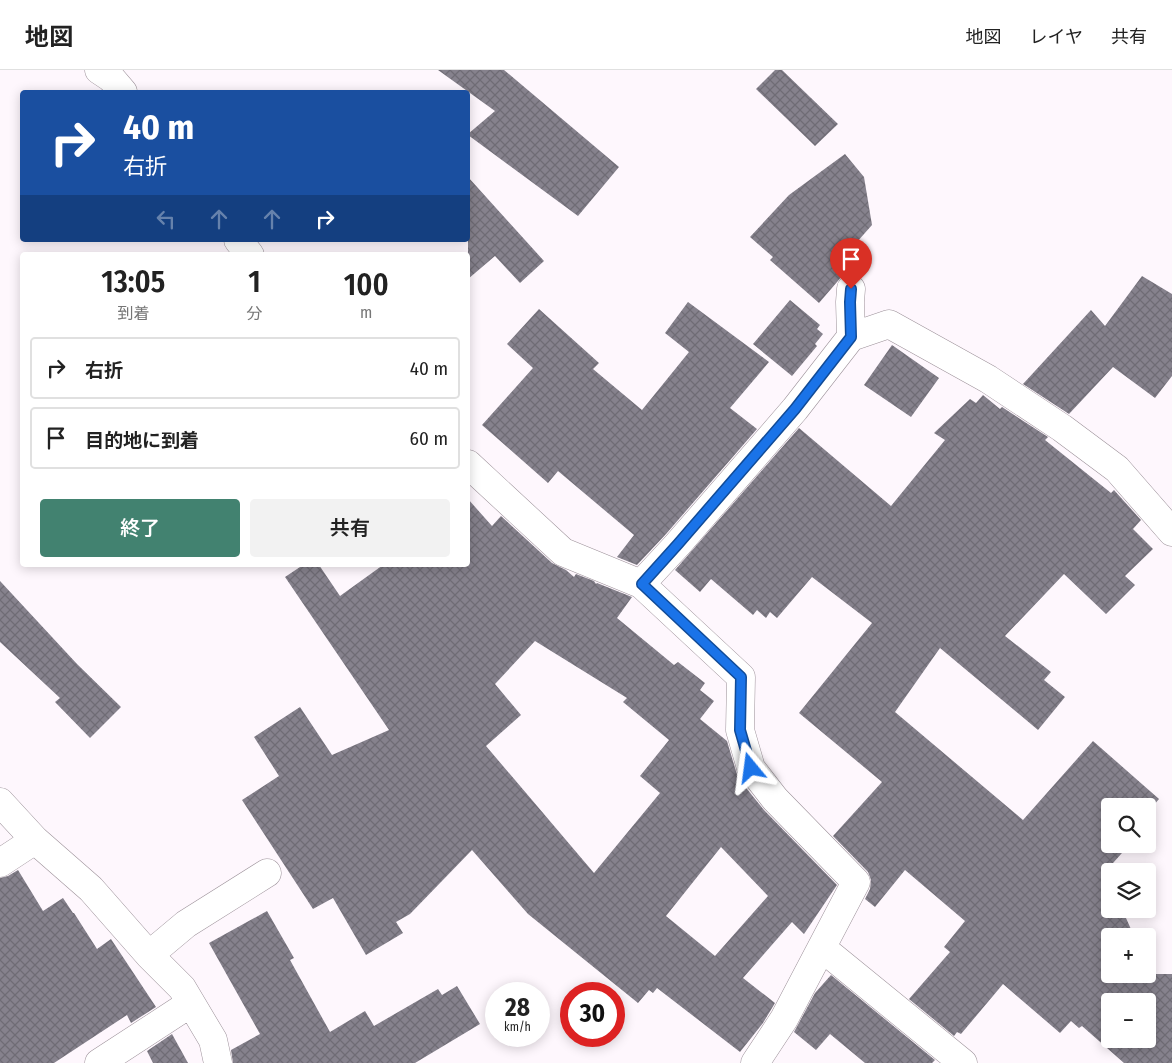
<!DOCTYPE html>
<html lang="ja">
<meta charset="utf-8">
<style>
:root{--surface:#fff;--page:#f2f2f2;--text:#222;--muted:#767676;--line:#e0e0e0;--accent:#428270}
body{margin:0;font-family:"Fira Sans Condensed","Noto Sans JP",sans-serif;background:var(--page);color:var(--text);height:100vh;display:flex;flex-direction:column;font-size:19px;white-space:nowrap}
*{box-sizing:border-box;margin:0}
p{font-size:16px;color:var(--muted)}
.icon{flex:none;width:28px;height:28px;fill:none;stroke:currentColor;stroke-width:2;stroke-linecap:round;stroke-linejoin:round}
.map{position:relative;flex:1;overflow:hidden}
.sheet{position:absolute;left:20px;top:182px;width:450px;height:315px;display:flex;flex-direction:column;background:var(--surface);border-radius:5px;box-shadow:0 2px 12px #0003}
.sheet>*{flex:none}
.guide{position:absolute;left:20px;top:20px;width:450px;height:152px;border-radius:5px;box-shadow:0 2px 12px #0003;background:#1a4fa0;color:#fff;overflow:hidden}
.buttons{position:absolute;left:1101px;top:728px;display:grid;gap:10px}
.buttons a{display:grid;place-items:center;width:55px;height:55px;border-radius:5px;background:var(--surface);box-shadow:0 2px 12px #0003;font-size:25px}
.speed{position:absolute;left:485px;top:912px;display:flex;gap:10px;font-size:25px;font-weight:700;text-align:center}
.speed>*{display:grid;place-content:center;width:65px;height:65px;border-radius:50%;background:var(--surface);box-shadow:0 2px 12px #0003;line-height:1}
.speed small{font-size:12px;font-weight:400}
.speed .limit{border:8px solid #d22;background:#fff;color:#111}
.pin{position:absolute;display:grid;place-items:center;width:42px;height:42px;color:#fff;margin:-51px -21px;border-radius:50% 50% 50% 0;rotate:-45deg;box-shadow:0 0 5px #0007}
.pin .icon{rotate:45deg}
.me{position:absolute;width:55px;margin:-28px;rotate:344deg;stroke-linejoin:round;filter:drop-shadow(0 0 4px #0008)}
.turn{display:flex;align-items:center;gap:18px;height:105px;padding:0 20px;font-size:22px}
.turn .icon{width:65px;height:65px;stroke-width:2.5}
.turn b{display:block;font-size:35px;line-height:42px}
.lanes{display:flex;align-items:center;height:48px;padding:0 20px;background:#0003;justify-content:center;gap:25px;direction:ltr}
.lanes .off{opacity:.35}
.eta{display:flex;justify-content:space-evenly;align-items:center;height:85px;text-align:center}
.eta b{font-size:30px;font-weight:600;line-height:35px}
.button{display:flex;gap:10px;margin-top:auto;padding:10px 20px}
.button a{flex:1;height:58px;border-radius:5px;background:var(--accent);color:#fff;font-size:20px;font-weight:600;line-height:58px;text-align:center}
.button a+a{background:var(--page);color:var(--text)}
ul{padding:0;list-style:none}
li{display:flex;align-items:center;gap:15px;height:62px;margin:0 10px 8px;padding:0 10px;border:2px solid var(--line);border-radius:5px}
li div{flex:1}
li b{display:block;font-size:19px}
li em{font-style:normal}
header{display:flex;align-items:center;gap:30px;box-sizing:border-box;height:70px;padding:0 25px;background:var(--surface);border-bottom:1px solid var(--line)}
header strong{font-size:24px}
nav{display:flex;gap:28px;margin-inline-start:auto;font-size:18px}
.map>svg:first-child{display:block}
</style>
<header>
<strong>地図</strong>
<nav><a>地図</a><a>レイヤ</a><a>共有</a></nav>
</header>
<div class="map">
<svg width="1172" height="993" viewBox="0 0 1172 993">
<defs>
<pattern id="building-cross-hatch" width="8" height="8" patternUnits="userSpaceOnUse" patternTransform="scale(1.25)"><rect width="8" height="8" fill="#86828d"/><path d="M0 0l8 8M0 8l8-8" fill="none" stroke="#6f6c75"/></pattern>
</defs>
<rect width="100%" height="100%" fill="#fef7fd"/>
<path fill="url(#building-cross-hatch)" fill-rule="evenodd" d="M438,0h66l115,97 -41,49 -110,-81v-1l27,-23z
M775,0h7l56,54 -23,22 -59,-57z
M845,84l19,23 8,48 -31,35 8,8 -30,35 -49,-43 3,-3 -23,-20 39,-42z
M468,107l76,84 -24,22 -25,-27 -27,23z
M1142,206l30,18v82l-17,22 -42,-31 -44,47 -46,-30 68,-74 14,16z
M790,230l30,25 -3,4 6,5 -8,10 2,2 -25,30 -39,-32z
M688,232l81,60 -39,46 27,21 -91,105 -29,31 -20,-8 17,-22 -76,-64 -10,12 -66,-58 51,-57 -26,-24 32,-35 60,54 -6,6 49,41 47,-58 -24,-19z
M892,275l47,33 -28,39 -47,-32z
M983,325l17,14 2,-2 46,30 -3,3 66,53 3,-3 27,30 -8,9 20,20 -28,27 10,9 -29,29 -42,-40 -59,62 46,36 -7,8 21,17 -27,33 -98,-82 -45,64 128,108 70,-79 66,58 -11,13v-6h-38v38h20l-25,28 5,12v25h12l12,27h-24v38h38v-13l8,13h16v89h-48l-42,-37 -3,2 -8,-7 -11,12 -57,-49 -42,50 -4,-2 -3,4 -45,-37 41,-47 -6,-5 21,-26 -60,-51 -30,37 -10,-8 5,-10 1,-9 -3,-8 -35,-36 49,-54 -83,-69 73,-90 -60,-46 -35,41 -7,-6 -4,6 -9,-8 -4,5 -42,-36 -11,13 -25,-22 124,-142 92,78 54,-66 -11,-7 36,-34 6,4zM1110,931h38v38h-38z
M468,429l24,27 9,-10 51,47 14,7 8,7 2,-3 18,7 2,3 1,-1 35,14 -15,21 57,47 4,-3 27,21 -5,7 14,11 -14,18 27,22 11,37 26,32 73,75 -33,49 -12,-12 -49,56 32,25 -12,20 -23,29 -83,-64 -4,5 -4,-3 -11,13 -110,-89 -56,-64 -62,64 -14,8 7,11 -37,22 -33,-57 -20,11 -71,-109 37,-24 -25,-39 46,-30 32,48 57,-25 -104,-153 18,-12h16l21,31 43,-31h85zM535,571l92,57 -4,4 46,38 -29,36 20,17 -66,80 -108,-127 35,-31 -26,-31zM721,777l47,49 -53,60 -49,-40z
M0,511l77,83 44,43 -31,31 -35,-36 5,-4 -60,-56z
M18,800l25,41 20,-13 10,15h1l23,36 14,-10 45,68 -25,16 -4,-8 -73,48h-54v-185l8,-2z
M267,841l27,47 -4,2 40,72 35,-21 9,15 64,-37 4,6 15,-9 23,38 -65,39h-182l-2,-13 29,-16 -51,-91z
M831,905l104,85 -3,3h-67l-35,-29 -14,16 -22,-18 21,-39z
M172,964l16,29h-35l-6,-12z"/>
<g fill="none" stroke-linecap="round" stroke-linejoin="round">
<g stroke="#9c9199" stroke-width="29">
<path id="street" d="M99,0l12,8 12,14
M238,170l12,15
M851,267l-1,-35 1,-13
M468,394l95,88 78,32 100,93 -1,53 11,38 24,31 81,83 -72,137 -29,44
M641,514l37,-40 117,-135 56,-72 38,-13 99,55 74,49 55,41 55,63
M0,732l35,38 56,49 58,66 33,33 31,52 5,23
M0,793l35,-23
M822,878l141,115
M149,885l37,-31 81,-51
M99,993l92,-60"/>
</g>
<use href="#street" stroke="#fff" stroke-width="28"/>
</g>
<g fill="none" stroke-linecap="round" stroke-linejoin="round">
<g stroke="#114b97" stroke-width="12">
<path id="route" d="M751,698l-11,-38 1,-53 -99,-93 36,-40 117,-135 56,-72 -1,-35 1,-13"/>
</g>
<use href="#route" stroke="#1a73e8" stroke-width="9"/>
</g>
</svg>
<div class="buttons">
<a><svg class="icon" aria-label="search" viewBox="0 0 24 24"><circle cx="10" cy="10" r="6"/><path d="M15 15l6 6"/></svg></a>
<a><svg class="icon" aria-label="layers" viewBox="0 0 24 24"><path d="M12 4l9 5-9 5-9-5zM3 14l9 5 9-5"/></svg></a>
<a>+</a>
<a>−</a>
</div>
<div class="speed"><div>28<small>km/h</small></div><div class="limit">30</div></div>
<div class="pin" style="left:851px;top:219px;background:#d93025"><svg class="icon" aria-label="arrive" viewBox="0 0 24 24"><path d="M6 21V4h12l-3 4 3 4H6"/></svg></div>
<svg class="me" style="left:751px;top:698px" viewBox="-20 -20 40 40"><path d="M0-17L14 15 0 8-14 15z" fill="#1a73e8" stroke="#fff" stroke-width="4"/></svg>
<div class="guide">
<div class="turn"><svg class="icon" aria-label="right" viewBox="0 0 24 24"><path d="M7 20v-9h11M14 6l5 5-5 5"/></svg><div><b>40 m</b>右折</div></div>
<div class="lanes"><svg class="icon off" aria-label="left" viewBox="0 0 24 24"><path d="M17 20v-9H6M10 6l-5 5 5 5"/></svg><svg class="icon off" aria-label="ahead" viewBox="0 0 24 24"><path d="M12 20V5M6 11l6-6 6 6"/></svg><svg class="icon off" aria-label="ahead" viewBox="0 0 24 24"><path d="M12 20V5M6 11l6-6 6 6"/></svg><svg class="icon" aria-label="right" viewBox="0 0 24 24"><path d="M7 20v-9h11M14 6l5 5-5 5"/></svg></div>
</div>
<section class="sheet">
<div class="eta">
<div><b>13:05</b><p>到着</p></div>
<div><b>1</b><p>分</p></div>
<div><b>100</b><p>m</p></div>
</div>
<ul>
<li><svg class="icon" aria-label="right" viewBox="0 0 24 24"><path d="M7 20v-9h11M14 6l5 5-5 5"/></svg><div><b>右折</b></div><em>40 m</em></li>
<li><svg class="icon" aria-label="arrive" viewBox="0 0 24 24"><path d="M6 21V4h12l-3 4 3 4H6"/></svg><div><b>目的地に到着</b></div><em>60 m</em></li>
</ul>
<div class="button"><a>終了</a><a>共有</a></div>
</section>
</div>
